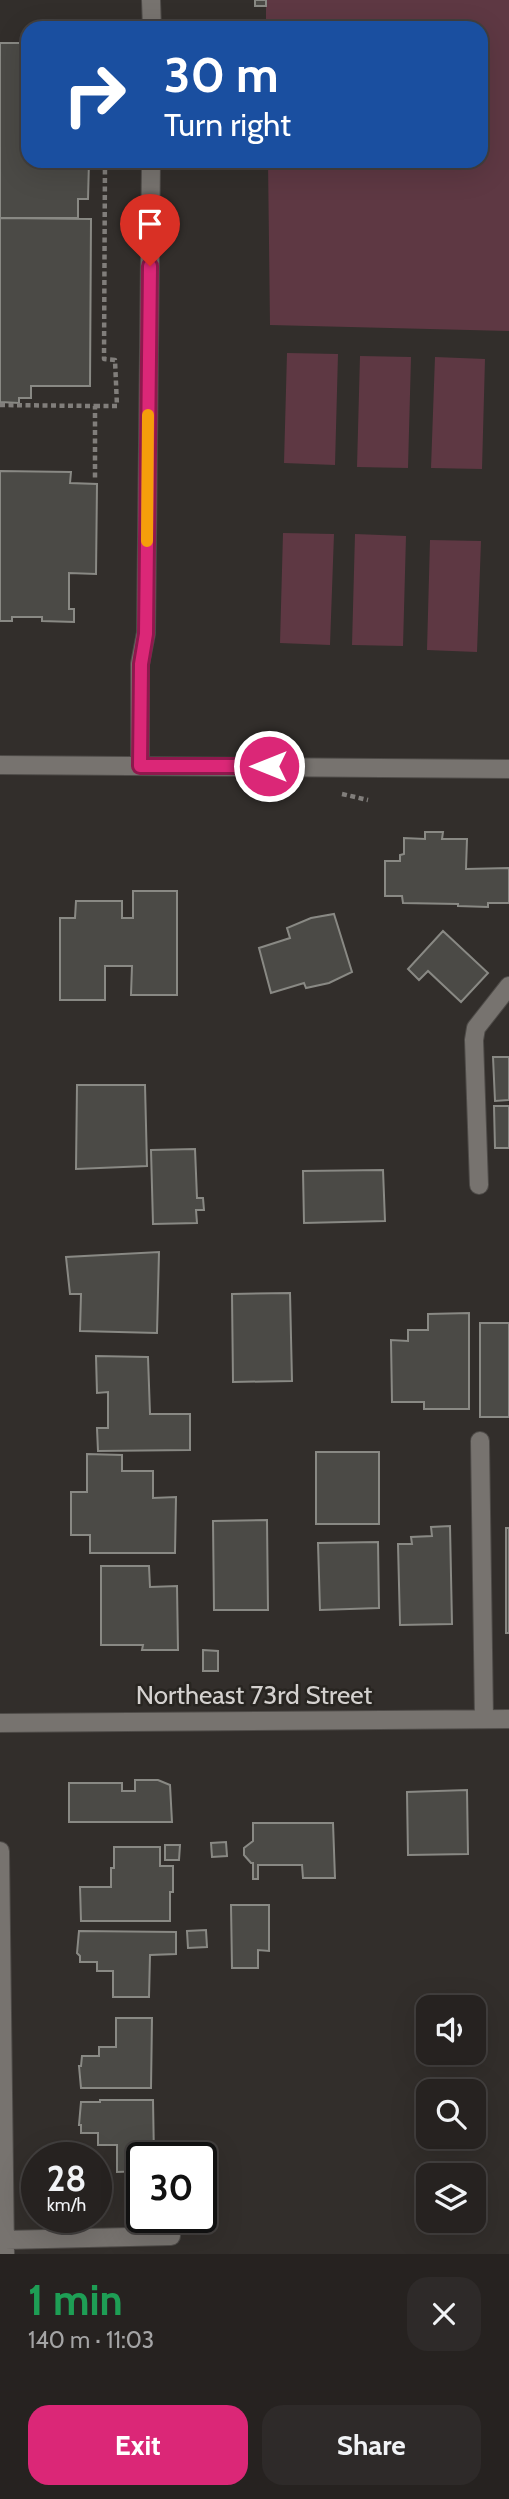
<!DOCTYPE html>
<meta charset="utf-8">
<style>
:root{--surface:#262220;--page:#2e2a29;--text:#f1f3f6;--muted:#a4a4a5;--line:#423f3e;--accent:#db2777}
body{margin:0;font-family:Cabin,sans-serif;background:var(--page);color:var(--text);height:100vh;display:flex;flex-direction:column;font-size:26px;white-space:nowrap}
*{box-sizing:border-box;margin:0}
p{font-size:23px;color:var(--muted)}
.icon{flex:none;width:38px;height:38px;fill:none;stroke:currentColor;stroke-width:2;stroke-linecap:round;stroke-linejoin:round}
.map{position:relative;height:2254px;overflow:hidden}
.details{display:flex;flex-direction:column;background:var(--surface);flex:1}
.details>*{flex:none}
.top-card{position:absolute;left:21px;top:21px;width:467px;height:147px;border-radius:21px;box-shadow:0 7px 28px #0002,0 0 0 2px var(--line);background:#1a4fa0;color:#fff;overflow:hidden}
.buttons{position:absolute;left:416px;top:1995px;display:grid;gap:14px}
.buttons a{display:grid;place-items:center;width:70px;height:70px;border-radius:14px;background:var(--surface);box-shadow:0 7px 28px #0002,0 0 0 2px var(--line);font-size:35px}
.speed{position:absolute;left:21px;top:2142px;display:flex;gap:14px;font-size:35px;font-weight:700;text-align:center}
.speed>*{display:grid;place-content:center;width:91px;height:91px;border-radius:50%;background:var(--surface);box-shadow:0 7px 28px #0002,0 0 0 2px var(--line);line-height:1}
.speed small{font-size:18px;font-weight:400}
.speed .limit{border:4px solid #111;border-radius:10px;background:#fff;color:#111}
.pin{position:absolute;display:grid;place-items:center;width:60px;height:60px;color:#fff;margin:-72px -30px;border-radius:50% 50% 50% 0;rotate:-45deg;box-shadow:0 0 7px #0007}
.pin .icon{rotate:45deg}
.me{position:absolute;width:77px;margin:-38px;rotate:270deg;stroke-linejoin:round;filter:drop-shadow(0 0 5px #0008)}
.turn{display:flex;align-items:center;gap:24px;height:147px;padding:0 28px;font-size:32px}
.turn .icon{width:91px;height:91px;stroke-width:2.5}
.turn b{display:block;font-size:49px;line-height:60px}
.round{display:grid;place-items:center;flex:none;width:74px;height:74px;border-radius:21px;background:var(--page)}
.head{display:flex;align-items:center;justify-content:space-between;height:119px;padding:0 28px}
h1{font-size:42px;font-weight:800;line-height:52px;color:#1e9e55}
.action{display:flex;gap:14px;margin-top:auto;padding:14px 28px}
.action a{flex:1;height:80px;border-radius:21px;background:var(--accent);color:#fff;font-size:28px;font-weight:800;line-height:80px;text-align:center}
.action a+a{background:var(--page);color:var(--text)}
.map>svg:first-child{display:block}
</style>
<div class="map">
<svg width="509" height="2254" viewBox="0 0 509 2254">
<rect width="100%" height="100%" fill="#322e2b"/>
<path fill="#5e3843" d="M266,0h243v331l-239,-6 -2,-164h213v-133h-215z
M287,353l51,1 -3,111 -51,-2z
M360,356l51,1 -3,111 -51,-1z
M435,357l50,2 -3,110 -51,-1z
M283,533l51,1 -4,111 -50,-2z
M355,534l51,2 -3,110 -51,-1z
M430,540l51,1 -4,111 -50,-2z"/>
<path fill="#4b4a46" stroke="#898984" stroke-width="2" d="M255,0h11v6h-11z
M0,43h28v118h61l-1,38h-10v19h-78z
M0,218l91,1 -1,167h-59v12h-12v5l-19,-1z
M0,471l71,1 -1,11 27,1 -1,90 -27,-1v36h5v13l-32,-1v-4h-30v4h-12z
M425,832h18l-1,7h25l-1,30 43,-1v35h-21v4l-30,-1v-2l-55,-1 -1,-7h-17v-35h15v-6l4,-1v-16l21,1z
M133,891h44v104h-46l1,-29h-27v34h-45v-82h15l1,-17h46v17h11z
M334,914l18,58 -23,11 -23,5 -2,-5 -33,10 -12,-45 31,-10 -3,-10 24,-10z
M443,931l45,42 -27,29 -33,-31 -9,9 -11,-11z
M493,1057h16v43l-14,1z
M77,1085h68l2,81 -71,3z
M494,1106h15v42h-14z
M195,1149l2,49h6l1,12h-8l1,13 -44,1 -2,-74z
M383,1170l2,51 -81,2 -1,-52z
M159,1252l-2,81 -77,-2 1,-37h-11l-4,-37z
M290,1293l2,88 -59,1 -1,-88z
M469,1313v96h-45v-7h-32l-1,-62 17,1v-11h20v-16z
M480,1323h29v94h-29z
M96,1356l52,1 2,57h40v36l-92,1 -1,-23h11v-36l-11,1z
M316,1452h63v72h-63z
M87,1454l35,1v16h31v27l23,-1 -1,56h-85v-18h-19v-43h16z
M267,1520l1,90h-54l-1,-89z
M450,1526l2,98 -52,1 -2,-81h14l-1,-7 21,-1 -1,-9z
M506,1528h3v105h-3z
M378,1542l1,66 -59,2 -2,-67z
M101,1566h48l1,21 27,-1 1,64h-36l1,-5h-42z
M203,1650l15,1v20h-15z
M135,1780h23l12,5 2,37h-103v-39h53v8h13z
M467,1790l1,64 -60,1 -1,-63z
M253,1823h80l2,55h-32l-1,-13h-44v14h-5v-16h-2l-7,-8v-7l9,-7z
M226,1842l1,14 -15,1 -1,-14z
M165,1845h15l-1,15h-14z
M114,1847h46v19h13v26h-3v29h-89l-1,-34h31v-19h3z
M231,1905h38v46l-11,-1v18h-26z
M206,1930l1,17 -19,1 -1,-17z
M79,1931l97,1v22l-26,1 -1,42h-36v-26h-16v-9h-17v-6l-3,-3z
M116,2018h36l-1,70h-70l-2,-22h2l1,-10h17v-9h17z
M100,2100h53l1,58h-12v13l-25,1v-27h-19v-12h-17v-8h-2l2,-23h19z"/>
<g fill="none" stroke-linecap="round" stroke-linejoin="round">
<g stroke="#4e4b48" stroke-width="20">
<path id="minor" d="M151,0l1,28
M0,765l509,4
M140,766v-102l6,-31 5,-472
M479,1185l-5,-145 2,-12 33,-42
M480,1441l4,278
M0,1723l509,-4
M0,1851l5,403
M5,2240l166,-4"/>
</g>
<path stroke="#817e7b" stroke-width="4.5" stroke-dasharray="5 3.5" stroke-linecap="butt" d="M0,405l95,1v73
M95,406h22l-2,-46 -11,-1 1,-198
M342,794l26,6"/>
<use href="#minor" stroke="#77736f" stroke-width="18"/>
</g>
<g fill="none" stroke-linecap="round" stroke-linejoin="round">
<g stroke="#8e194d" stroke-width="18">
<path id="route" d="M150,266l-4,368 -5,30 -1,102h129"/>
</g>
<use href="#route" stroke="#db2777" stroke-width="12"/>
<path stroke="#f59e0b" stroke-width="12" d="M147,541l1,-126"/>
</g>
<g text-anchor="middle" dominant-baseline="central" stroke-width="5" stroke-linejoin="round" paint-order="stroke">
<g font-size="26" fill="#d4d1cf" stroke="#282521">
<text x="254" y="1695">Northeast 73rd Street</text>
</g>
</g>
</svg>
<div class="buttons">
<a><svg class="icon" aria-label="sound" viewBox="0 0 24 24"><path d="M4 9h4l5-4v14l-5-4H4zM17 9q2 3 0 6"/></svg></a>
<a><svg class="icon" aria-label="search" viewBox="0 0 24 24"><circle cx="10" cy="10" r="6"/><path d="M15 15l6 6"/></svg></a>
<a><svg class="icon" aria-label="layers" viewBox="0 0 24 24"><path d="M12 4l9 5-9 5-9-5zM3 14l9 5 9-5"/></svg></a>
</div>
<div class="speed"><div>28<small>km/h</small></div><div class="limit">30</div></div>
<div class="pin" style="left:150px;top:266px;background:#d93025"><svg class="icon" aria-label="arrive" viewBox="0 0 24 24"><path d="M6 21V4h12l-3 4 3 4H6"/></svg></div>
<svg class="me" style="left:269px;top:766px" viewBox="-20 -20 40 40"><circle r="17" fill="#db2777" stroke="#fff" stroke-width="3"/><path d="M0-11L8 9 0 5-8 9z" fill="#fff"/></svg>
<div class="top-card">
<div class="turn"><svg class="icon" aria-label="right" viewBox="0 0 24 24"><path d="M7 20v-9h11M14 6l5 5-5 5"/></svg><div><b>30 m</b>Turn right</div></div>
</div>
</div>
<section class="details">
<div class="head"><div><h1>1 min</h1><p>140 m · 11:03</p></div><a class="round"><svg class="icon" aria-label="close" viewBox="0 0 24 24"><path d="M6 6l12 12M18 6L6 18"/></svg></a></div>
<div class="action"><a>Exit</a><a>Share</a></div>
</section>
